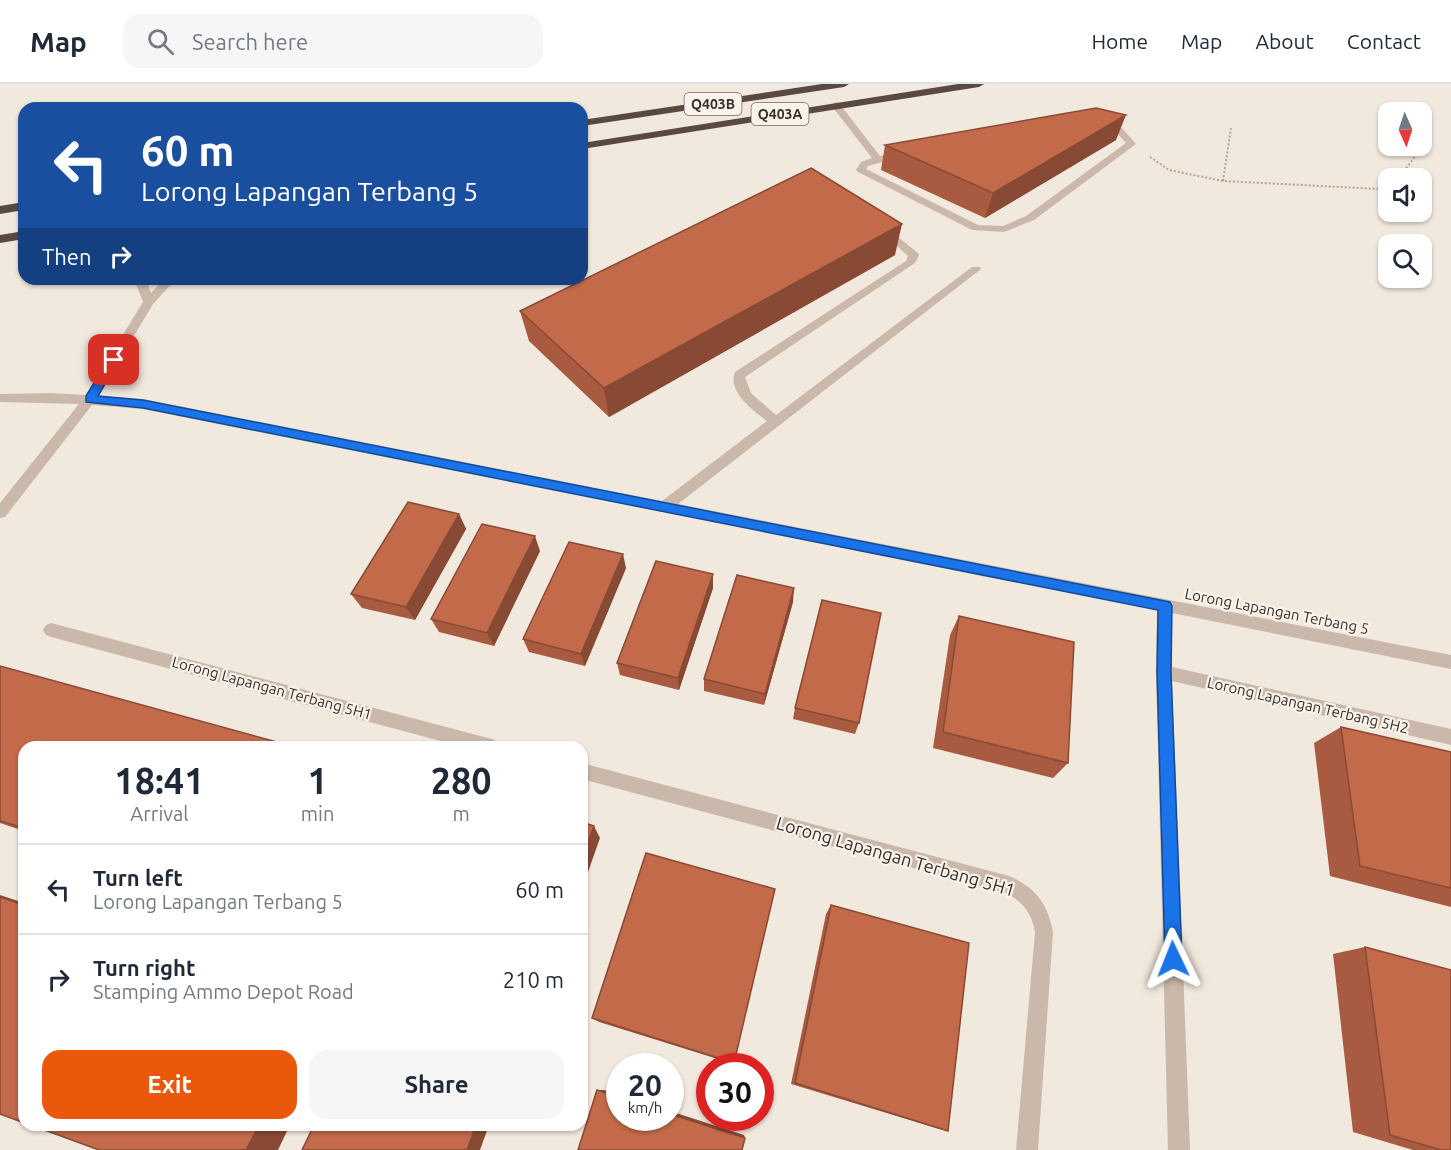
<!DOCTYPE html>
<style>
:root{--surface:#fff;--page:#f6f6f7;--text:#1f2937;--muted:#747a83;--line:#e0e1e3;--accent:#ea580c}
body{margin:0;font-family:Ubuntu,sans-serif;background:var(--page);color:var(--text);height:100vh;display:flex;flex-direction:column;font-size:22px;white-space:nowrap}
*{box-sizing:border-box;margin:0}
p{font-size:20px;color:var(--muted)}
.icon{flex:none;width:33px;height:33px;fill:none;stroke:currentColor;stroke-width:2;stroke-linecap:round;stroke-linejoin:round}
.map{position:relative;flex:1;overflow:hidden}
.side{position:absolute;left:18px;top:657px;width:570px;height:390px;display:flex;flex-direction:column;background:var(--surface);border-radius:18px;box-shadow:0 2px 4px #0004}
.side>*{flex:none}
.hud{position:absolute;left:18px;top:18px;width:570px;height:183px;border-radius:18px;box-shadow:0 2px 4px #0004;background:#1a4fa0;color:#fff;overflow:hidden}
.needle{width:39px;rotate:177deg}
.buttons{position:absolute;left:1378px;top:18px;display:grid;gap:12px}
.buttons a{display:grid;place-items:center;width:54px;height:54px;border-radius:12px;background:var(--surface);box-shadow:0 2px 4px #0004;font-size:30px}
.speed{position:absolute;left:606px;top:969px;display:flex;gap:12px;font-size:30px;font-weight:700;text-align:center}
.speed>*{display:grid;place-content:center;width:78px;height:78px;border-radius:50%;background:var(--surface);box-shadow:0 2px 4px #0004;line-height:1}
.speed small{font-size:15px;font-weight:400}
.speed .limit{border:9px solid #d22;background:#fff;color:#111}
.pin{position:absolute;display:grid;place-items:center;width:51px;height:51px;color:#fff;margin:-26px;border-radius:12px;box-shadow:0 3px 9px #0006}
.me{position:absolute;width:66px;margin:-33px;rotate:358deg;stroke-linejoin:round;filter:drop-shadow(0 0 4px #0008)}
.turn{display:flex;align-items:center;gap:21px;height:126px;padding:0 24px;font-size:27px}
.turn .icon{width:78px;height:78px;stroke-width:2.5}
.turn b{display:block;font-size:42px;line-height:51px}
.then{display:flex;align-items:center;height:57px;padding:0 24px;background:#0003;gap:12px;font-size:22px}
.eta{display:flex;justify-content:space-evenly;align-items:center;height:102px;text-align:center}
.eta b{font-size:36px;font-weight:600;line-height:42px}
.cta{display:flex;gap:12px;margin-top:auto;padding:12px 24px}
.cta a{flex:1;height:69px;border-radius:18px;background:var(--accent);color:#fff;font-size:24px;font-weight:600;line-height:69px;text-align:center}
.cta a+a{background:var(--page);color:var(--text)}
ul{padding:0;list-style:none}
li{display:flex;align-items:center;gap:18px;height:90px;padding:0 24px;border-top:2px solid var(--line)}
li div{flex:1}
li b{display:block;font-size:22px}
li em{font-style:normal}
header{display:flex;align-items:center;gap:36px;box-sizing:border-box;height:84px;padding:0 30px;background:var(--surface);border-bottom:2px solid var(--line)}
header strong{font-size:28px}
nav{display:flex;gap:33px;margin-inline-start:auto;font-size:21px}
.search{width:420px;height:54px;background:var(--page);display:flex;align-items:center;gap:15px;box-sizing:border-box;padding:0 21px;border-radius:18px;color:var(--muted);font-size:22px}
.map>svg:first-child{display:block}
</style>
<header>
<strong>Map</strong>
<div class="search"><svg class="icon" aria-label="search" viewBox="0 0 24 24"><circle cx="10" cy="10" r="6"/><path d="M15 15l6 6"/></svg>Search here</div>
<nav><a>Home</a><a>Map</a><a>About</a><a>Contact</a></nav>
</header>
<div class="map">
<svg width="1451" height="1066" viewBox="0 0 1451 1066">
<rect width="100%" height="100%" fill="#f2e9de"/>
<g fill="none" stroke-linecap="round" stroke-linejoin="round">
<path stroke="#b6a394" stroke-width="2" stroke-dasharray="2 2" stroke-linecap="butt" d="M1150,73l19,13 54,11 157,8 9,-3
M1399,94l32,-43
M1223,97l8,-53"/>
<path fill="#cab9aa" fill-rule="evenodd" d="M836,18l3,1 41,53 23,-4 5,3 -40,11 -2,3 112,56 25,1 23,-10 100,-73 -10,-11 -18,-6v-4l24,6 14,16 -102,76 -30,12 -32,-2 -114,-58 -2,-2 5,-8 11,-4 -41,-53z
M883,141l35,28 1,2 -4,8 -170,114 6,16 25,22 196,-148h8l1,2 -303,235 773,151v14l-279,-56v54l279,62v16l-279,-64 18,469h-22l-12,-478 1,-62 -1014,-201 -51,-4 -87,112 -5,1v-15l79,-99 -79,-2v-8l51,-1 35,2 57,-93 -9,-23h12l5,14 13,-14h12l-23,25 -55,92 45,3 519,102 105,-80c-13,-10 -40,-29 -32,-49l171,-111 2,-5 -30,-28z
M51,539l441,116 6,3 2,5h-37l-412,-110 -5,-2 -3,-5 3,-5z
M582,679l427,113c26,11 39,28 44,56l-15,218h-22l19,-218c-3,-18 -12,-30 -29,-39l-424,-114z"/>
<path fill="#594941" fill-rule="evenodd" d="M822,0h27l-5,3 -262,39v-6z
M958,0h26l-5,3 -397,62v-6z
M24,118v8l-24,4v-8z
M24,147v8l-24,4v-8z"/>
</g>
<path fill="#a85b40" d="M1116,56l-131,78 -104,-48 4,-25z
M895,171l-286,162 -80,-76 -9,-30z
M459,430l7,15 -51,91 -53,-12 -11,-14z
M540,467l-46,95 -55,-14 -8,-13z
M626,484l-41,98 -56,-14 -6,-13z
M713,490v14l-34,102 -59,-15 -3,-12z
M793,518l-29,103 -60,-14v-12z
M959,532l109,147 -15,15 -120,-30 17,-113z
M0,582l24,81v84l-24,-8z
M795,624l64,15 -4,11 -62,-15z
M1341,643l110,25v155l-121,-31 -16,-133z
M775,805l-41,175 -135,-42 -7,-4z
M831,821l117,226 -12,-3 -145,-44 35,-170z
M1365,863l86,203h-38l-60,-18 -20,-178z"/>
<path fill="#884a34" d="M1126,31l-10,25 -131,78 8,-25z
M902,140l-7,31 -286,162 -5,-29z
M459,430l7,15 -51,91 -9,-13z
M535,452l5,15 -46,95 -7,-13z
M623,470l3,14 -41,98 -4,-12z
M713,490v14l-34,102 -1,-12z
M794,504l-1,14 -29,103 1,-11z
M594,742l6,12 -18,51v-30z
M0,811l24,8v2l-24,-8z
M597,1006h7l16,5v2z
M670,1027l74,24 1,3 -75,-24z
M259,1041h31l-12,25h-32z
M476,1041h13l-9,25h-13z"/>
<path fill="#c36a4b" stroke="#884a34" stroke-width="1.5" d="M1096,24l30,7 -133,78 -108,-48z
M811,84l91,56 -298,164 -84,-77z
M408,418l51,12 -53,93 -55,-13z
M482,440l53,12 -48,97 -56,-14z
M569,458l54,12 -42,100 -58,-15z
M656,477l57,13 -35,104 -61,-15z
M737,491l57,13 -29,106 -61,-15z
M822,516l59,13 -22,110 -64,-15z
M959,532l115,26 -6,121 -125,-31z
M0,582l295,81h-271v81l-24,-7z
M1341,643l110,25v136l-91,-22z
M582,738l12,4 -12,33z
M646,769l129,36 -41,174 -142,-45z
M0,813l24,8v218l-24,-9z
M831,821l138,38 -21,188 -153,-48z
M1365,863l86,23v180h-10l-51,-15z
M597,1006l23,7v21h50v-4l75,24 -3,12h-164z
M31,1041h228l-13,25h-147z
M314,1041h162l-9,25h-165z"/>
<path fill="#1a73e8" stroke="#114b97" stroke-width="1.5" d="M114,272l5,4 -21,36 45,4 1027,202 2,4 -1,66 11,287 -3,6 -6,3 -6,-3 -2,-6 -8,-287 1,-62 -1015,-202 -57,-6v-6l24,-39z"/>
<g text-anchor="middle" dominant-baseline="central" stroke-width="4.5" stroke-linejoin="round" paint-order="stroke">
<g fill="#faf3eb" stroke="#726964" stroke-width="1.5">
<rect x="684.5" y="9" width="57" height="22" rx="4.5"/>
<rect x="751.5" y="19" width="57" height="22" rx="4.5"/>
</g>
<g font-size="14" font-weight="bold" fill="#382e2a">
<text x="713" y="20">Q403B</text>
<text x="780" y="30">Q403A</text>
</g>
<g font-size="15" fill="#382e2a" stroke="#faf3eb">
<text transform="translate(1277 527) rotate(11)">Lorong Lapangan Terbang 5</text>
<text transform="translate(272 604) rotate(15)">Lorong Lapangan Terbang 5H1</text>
<text transform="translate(1308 621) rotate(13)">Lorong Lapangan Terbang 5H2</text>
</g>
<g font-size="18" fill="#382e2a" stroke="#faf3eb">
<text transform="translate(896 772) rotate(16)">Lorong Lapangan Terbang 5H1</text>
</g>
</g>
</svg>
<div class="buttons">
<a><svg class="needle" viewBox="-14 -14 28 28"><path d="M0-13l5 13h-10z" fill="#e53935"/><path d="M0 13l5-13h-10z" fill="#747a83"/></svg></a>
<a><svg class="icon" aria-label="sound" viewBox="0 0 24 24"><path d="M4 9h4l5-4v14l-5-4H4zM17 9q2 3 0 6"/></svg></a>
<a><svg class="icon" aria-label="search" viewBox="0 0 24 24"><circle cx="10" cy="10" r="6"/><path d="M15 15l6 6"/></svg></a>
</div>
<div class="speed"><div>20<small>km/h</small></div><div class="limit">30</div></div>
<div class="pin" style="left:114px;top:276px;background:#d93025"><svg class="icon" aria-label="arrive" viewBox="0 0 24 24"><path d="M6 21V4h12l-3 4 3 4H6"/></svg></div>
<svg class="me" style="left:1173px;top:875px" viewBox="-20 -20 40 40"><path d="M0-17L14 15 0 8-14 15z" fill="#1a73e8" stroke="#fff" stroke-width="4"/></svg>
<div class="hud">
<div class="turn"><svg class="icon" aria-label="left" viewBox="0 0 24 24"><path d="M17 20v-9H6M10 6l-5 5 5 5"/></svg><div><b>60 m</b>Lorong Lapangan Terbang 5</div></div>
<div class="then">Then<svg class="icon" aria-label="right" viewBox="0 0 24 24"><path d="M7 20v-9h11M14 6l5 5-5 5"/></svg></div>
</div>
<section class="side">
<div class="eta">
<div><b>18:41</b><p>Arrival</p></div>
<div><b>1</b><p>min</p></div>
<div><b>280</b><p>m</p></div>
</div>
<ul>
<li><svg class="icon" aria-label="left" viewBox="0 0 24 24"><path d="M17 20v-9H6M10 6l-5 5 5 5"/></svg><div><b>Turn left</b><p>Lorong Lapangan Terbang 5</p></div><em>60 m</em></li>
<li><svg class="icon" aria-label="right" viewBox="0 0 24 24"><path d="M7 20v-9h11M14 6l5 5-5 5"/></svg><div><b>Turn right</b><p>Stamping Ammo Depot Road</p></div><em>210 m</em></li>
</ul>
<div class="cta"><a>Exit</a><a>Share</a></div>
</section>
</div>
